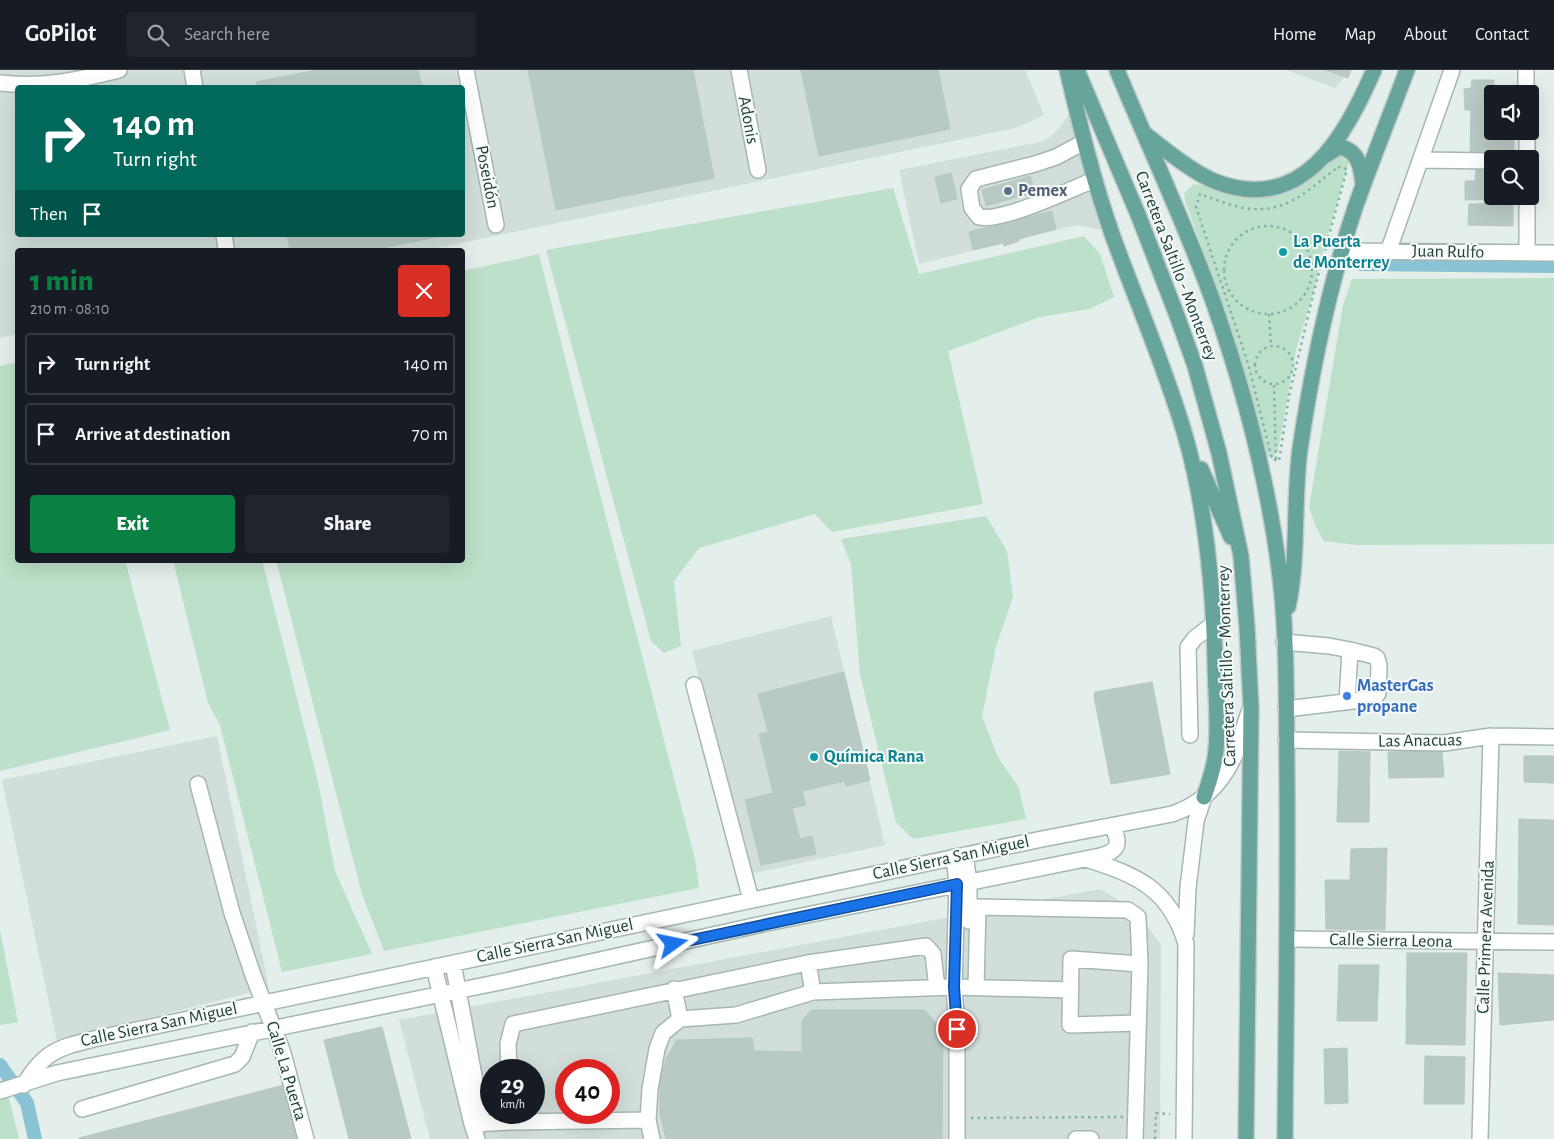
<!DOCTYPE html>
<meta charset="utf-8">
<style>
:root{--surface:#171b24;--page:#20242c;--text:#f1f3f6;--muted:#9ea1a6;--line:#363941;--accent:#0b8043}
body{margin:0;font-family:"Alegreya Sans",sans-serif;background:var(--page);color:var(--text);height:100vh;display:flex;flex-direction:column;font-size:19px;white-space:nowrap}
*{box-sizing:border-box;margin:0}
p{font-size:16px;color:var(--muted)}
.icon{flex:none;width:28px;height:28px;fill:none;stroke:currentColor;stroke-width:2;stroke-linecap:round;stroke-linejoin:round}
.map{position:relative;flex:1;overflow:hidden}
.drawer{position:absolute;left:15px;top:178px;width:450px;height:315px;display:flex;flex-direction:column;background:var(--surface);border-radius:5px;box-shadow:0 5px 20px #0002}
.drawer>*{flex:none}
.top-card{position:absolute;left:15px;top:15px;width:450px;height:152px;border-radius:5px;box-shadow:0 5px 20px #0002;background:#00695c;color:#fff;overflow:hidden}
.buttons{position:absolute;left:1484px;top:15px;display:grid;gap:10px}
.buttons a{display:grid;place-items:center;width:55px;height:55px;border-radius:5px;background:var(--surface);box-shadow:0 5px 20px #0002;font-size:25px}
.speed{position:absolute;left:480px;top:989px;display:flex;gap:10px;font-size:25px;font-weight:700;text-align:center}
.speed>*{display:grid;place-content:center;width:65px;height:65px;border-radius:50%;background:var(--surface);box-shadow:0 5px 20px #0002;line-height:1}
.speed small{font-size:12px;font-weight:400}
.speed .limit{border:8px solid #d22;background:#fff;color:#111}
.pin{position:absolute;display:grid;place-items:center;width:42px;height:42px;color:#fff;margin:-21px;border:2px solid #fff;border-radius:50%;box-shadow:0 1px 5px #0007}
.me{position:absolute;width:55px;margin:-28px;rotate:78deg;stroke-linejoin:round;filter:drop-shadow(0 0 4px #0008)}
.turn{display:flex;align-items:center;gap:18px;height:105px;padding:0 15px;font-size:22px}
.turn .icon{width:65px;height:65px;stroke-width:2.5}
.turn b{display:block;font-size:35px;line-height:42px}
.then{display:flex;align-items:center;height:48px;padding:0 15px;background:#0003;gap:10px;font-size:19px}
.round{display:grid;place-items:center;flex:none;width:52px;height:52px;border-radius:5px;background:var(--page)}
.headline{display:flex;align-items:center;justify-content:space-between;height:85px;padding:0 15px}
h1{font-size:30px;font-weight:800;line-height:38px;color:var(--accent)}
.cta{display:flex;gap:10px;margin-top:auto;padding:10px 15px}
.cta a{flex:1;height:58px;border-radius:5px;background:var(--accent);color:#fff;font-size:20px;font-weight:800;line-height:58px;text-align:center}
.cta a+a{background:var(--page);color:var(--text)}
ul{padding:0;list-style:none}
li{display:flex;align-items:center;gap:15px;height:62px;margin:0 10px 8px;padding:0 5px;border:2px solid var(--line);border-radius:5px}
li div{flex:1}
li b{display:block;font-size:19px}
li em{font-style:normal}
header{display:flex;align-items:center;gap:30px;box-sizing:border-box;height:70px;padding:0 25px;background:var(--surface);border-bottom:1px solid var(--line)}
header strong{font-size:24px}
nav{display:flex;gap:28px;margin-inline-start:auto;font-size:18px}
.search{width:350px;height:45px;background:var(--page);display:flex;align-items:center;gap:12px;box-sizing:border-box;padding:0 18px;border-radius:5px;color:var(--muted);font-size:19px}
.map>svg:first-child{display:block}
</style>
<header>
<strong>GoPilot</strong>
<div class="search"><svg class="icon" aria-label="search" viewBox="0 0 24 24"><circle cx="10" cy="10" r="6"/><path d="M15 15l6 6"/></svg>Search here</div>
<nav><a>Home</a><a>Map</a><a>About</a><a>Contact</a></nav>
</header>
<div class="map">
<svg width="1554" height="1069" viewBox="0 0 1554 1069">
<rect width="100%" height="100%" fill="#e4eeea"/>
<path fill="#d2deda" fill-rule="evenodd" d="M0,0h1025l19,45 -28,13 -589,122h-409l-1,84 -17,4zM18,18h444v147h-444z
M1286,0h64l-15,18z
M1071,41l36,120 -30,-6 -158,39 -20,-94 141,-28 10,-5 9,-8z
M831,546l54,229 -134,29 -59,-223z
M217,666l52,252 -212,53 -55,-261z
M1100,819l34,20 27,35 -1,195h-730l-31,-119zM491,1000h43v42h-43zM566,1000h43v42h-43z"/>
<path fill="#bce0c9" d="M1335,81h10l4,10 -28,99 -8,35 -16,51 -19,105 -6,8 -8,-7 -26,-102 -53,-150 -1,-7 10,-9 59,11z
M893,118l26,86 165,-38 16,18 14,43 -25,12 -49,8 -92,34 35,153 -151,28 -17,-18 -116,34 -25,33 7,65 -17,7 -13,-12 -105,-391z
M539,184l44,175 112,430 4,29 -315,63 -22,-57 -86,-334h186l1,-289z
M1554,208v266l-198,1 -32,-4 -8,-14 -7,-20 34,-202 9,-26z
M17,292l1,198h107l45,170 -170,41v-405z
M986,446l21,35 6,46 -17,49 -14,70 16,41 21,31 7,31 -113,20 -17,-17 -36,-147 -9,-111 -10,-25z
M173,490h89l56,222 17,89 37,83 -90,18 -62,-247 -12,-22z
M0,860l18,92 -18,3z
M5,1010l1,6 13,53h-19v-58z"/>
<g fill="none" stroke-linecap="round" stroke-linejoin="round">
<path stroke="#8ac3d5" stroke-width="14" d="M1361,194l193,2
M0,995l27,38 8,36"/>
</g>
<path fill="#b9c9c4" stroke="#b6c8c2" d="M317,0h101l4,18h-165l-1,-6z
M528,0h165l21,108 -158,32z
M801,0h137l12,59 -131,27z
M1326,0h25l-3,8z
M1472,10h22v12h20v2h-22v37h22v24l-44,1 1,-46h-6l-1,-21 7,-1z
M1492,99v27h21v3l-48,1v-19h10l1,-11z
M951,103l6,26 -16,4 -6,-26z
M1030,106l5,16 -49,14 -4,-16z
M1513,133v23l-45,-1 1,-21z
M1052,141l4,18 -37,10v2l-15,5 -1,-3 -30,7 -4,-18 34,-9v-2l13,-4 1,3z
M287,165h160l-75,15h-82z
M844,602l26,108 -24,6 -1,-5 -43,10 4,14 -14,3 8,31 12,-3 4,18 -55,11 -16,-65 28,-7 -14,-59 9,-2 -10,-38z
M1152,612l18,92 -59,10 -17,-88 1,-4z
M1339,681l31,1 -1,70h-32z
M1442,681l2,26 -55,1 -1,-26z
M1524,686h30v27l-30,-1z
M1519,749l35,1v105l-36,-1z
M1387,778l-2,82 -59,-1 -1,-49h25l1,-31z
M1407,883h60l-2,92 -59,-1z
M1339,895h40l-2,56h-40z
M1498,903l56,2v45l-54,5z
M811,940h114l11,13 7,-2 -1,118h-276l-6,-25v-34l6,-21 11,-19 75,-2 2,13 48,1v-31z
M382,957l29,112h-62l-25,-99z
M1347,978l1,55 -23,1 -1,-55z
M1425,986l40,1 -1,47h-40z
M284,1015l15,54h-220v-1z"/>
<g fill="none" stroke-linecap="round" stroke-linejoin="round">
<g stroke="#a6b7b2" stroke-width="18">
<path id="minor" d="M192,0l3,18
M466,0l30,155
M739,0l19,100
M1526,0v24
M0,13c41,5 79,-3 119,-13
M1527,61v28
M1084,72l-28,15 -21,7 -59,15 -7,10 3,19 7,9c24,5 90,-27 115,-37
M1421,90l71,1
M224,165l2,13
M1343,181l211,2
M1388,182l64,-182
M1527,183v-57
M1284,572l45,4 21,4
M694,615l57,215
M1286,639l84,-10 6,-3 2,-3 1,-28 -2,-7 -3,-2 -24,-6 -3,52
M1190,665l-2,-88 7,-9 18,-14
M1286,670l158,3 47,-7 63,1
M198,714l34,129 21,62 30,78 23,86
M965,785l4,27v39
M954,787l3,27 -3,103 3,42v110
M1086,789c51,16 84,30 100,85l-2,195
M1186,864l2,-46 8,-67 8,-24
M1288,869l266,3
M453,893l30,161
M808,893l5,29
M434,897l38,157 5,15
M976,918l2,-81 150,3 10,7 2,47
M674,919l6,30
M509,1000l-1,-26 5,-20 295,-61 118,-17 7,8 4,34
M24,1015c20,-34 34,-37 70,-46l948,-200 130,-25c33,-11 54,-35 66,-67 4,-13 7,-25 12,-37
M0,1021l57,-18 448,-92 262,-58 333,-67c19,-5 21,-13 12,-30
M82,1039l153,-45 7,-7 10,-25
M472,1054l40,-2 136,-2
M652,1069l-4,-19 2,-31 7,-40 6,-16 17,-14 56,-4 77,-23 141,-5 117,3
M1076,1069h15
M1135,1069l5,-175 -69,-5 -1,66 68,-2
M1480,1069l11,-403"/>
</g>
<g stroke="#c1cac8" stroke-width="18">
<path id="major" d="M1067,0c13,55 26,110 45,164 24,67 53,132 73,201 21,73 28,149 30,224 0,30 4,61 1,91 -1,16 -7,32 -12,47
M1077,0l62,147 37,96 19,53 24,87 22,103 6,71 4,81 -5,431
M1117,0c32,78 69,155 97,234 29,83 52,170 64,257 10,69 8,145 9,214 1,122 -1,243 -2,364
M1145,64c19,15 47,38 69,47 88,35 130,-43 160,-111
M1326,85l13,-8c20,3 22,21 24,37
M1201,399l30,68
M1288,537c11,-50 5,-106 12,-158 12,-81 29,-163 55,-241 16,-46 35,-92 52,-138"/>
</g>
<path stroke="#83b3a8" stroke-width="2.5" stroke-dasharray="2.5 4" stroke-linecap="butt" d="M1338,97l9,2 -34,126 -24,101 -10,65 -7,-2 -23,-92 -53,-160 4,-13c14,5 30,12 45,14 41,7 63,-18 93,-41z
M1224 200a44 44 0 1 1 88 0a44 44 0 1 1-88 0Z
M1269,244l2,32
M1255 295a19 19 0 1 1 38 0a19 19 0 1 1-38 0Z
M1274,315l2,76
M971,1048l152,-1
M1155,1069l1,-26 14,1"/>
<use href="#minor" stroke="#fff" stroke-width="15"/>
<use href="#major" stroke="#67a59b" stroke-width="15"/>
</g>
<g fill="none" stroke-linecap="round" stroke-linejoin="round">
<g stroke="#114b97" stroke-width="12">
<path id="route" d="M673,874l284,-60 -3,103 3,42"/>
</g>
<use href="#route" stroke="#1a73e8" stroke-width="9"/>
</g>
<circle fill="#5c6f8a" stroke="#f5faf8" stroke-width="2" cx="1008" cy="121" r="5"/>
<g fill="#0f9aa8" stroke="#f5faf8" stroke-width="2">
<circle cx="1283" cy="182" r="5"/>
<circle cx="814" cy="687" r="5"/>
</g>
<circle fill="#3f7fe0" stroke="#f5faf8" stroke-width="2" cx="1347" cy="626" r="5"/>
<g text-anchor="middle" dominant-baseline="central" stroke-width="4" stroke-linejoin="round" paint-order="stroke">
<g font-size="18" fill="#22413b" stroke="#f5faf8">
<text transform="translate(748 50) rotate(79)">Adonis</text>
<text transform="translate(487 107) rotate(79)">Poseidón</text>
<text transform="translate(1448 182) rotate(1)">Juan Rulfo</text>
<text transform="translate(1176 196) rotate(69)">Carretera Saltillo - Monterrey</text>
<text transform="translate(1227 596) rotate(-92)">Carretera Saltillo - Monterrey</text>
<text transform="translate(1420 671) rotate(-1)">Las Anacuas</text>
<text transform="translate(951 788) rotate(-12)">Calle Sierra San Miguel</text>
<text transform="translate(1486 867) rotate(-88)">Calle Primera Avenida</text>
<text transform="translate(555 871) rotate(-12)">Calle Sierra San Miguel</text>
<text transform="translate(1391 871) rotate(1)">Calle Sierra Leona</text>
<text transform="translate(159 955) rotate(-12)">Calle Sierra San Miguel</text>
<text transform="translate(286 1001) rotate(73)">Calle La Puerta</text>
</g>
<g font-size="18" font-weight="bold" fill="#4e5e75" stroke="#f5faf8" text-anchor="start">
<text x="1018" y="121">Pemex</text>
</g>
<g font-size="18" font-weight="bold" fill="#0d838f" stroke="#f5faf8" text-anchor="start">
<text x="1293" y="172">La Puerta<tspan x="1293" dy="21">de Monterrey</tspan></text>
<text x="824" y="687">Química Rana</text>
</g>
<g font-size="18" font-weight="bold" fill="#366cbe" stroke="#f5faf8" text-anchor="start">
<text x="1357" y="616">MasterGas<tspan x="1357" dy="21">propane</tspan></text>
</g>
</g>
</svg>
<div class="buttons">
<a><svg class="icon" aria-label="sound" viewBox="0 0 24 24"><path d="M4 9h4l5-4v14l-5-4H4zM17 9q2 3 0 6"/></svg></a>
<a><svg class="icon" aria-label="search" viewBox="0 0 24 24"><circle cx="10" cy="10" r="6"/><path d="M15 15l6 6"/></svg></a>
</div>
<div class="speed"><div>29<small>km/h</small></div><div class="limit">40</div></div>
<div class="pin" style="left:957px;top:959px;background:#d93025"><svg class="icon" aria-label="arrive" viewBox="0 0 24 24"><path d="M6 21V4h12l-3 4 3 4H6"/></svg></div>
<svg class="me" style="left:673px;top:874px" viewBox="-20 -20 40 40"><path d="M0-17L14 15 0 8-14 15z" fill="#1a73e8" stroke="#fff" stroke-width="4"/></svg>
<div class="top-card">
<div class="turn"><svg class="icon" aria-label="right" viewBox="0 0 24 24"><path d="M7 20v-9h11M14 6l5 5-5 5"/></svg><div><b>140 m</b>Turn right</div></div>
<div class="then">Then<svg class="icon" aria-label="arrive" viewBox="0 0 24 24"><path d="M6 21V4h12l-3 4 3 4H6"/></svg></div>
</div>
<section class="drawer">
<div class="headline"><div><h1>1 min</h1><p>210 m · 08:10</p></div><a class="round" style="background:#d93025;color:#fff"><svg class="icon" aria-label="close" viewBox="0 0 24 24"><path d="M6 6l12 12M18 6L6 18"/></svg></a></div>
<ul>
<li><svg class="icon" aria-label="right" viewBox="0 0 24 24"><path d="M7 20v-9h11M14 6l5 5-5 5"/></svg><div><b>Turn right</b></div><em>140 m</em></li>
<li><svg class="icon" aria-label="arrive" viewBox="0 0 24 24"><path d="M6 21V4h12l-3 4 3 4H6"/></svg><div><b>Arrive at destination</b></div><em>70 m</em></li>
</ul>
<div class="cta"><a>Exit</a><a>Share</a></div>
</section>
</div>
